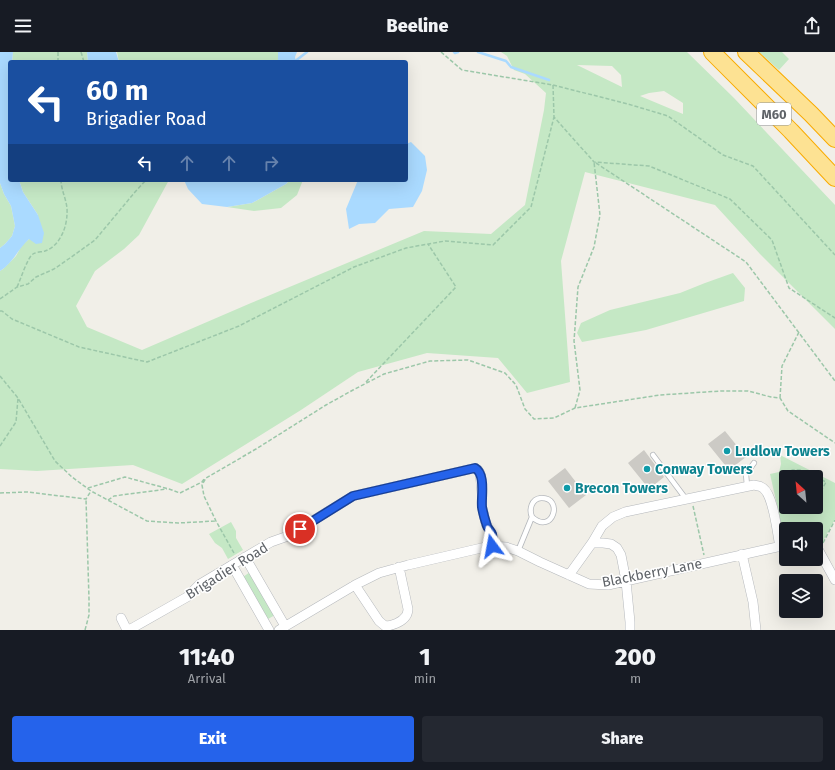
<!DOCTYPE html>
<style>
:root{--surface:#171b24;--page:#242831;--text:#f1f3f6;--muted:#9ea1a6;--accent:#2563eb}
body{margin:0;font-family:"Fira Sans",sans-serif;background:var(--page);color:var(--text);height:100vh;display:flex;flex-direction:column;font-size:15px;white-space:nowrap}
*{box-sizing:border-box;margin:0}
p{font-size:13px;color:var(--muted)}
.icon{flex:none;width:22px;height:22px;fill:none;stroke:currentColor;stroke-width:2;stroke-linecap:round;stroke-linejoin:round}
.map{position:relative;height:578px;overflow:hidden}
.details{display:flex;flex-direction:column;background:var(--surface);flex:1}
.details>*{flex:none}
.banner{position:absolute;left:8px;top:8px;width:400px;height:122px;border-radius:4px;box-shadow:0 4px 16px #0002;background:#1a4fa0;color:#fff;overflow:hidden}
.needle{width:26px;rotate:333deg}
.controls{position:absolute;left:779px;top:418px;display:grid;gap:8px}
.controls a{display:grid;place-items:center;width:44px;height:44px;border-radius:4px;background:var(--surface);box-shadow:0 4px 16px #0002;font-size:20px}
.pin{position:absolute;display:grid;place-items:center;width:34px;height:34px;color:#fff;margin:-17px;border:2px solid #fff;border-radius:50%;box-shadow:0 1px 4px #0007}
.me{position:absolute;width:44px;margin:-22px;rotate:347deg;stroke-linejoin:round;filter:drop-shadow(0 0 3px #0008)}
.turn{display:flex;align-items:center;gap:14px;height:84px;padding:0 12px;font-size:18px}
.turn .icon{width:52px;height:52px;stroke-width:2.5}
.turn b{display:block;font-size:28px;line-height:34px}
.lanes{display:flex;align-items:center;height:38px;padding:0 12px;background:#0003;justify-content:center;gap:20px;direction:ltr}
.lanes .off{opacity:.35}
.eta{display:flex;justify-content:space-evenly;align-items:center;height:68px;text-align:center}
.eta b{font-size:24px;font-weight:800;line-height:28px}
.primary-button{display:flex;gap:8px;margin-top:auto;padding:8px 12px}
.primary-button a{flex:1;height:46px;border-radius:4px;background:var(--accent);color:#fff;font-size:16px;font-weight:800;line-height:46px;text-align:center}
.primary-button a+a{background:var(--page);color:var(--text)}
header{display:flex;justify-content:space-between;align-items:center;height:52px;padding:0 12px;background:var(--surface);font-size:18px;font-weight:800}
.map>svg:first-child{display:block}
</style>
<header><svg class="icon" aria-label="menu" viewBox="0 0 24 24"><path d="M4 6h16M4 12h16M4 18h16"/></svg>Beeline<svg class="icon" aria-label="share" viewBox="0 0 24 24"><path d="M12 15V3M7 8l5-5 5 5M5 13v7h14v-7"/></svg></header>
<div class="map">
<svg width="835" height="578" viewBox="0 0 835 578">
<rect width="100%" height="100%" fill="#f1efe8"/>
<path fill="#c5e8c5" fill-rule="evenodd" d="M13,0h74l1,10h-76z
M117,0h161v10h-159z
M501,0h186l47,46 101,107v124l-75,-75 -45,-49 -130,-33 -24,89 9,121 -43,11 -29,-35 -71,-5 -69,19 -57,38 -119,74 -49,-19 -96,6 -37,-2v-198l3,-2 13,-13 6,-11 7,-6 9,-24 -15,-23 -4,-12h150l-30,55 -15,14 -29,22 -19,35 11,21 55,23 109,-47 173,-72 67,3 34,-29 19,-95 2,-17 -21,-19 -11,-4 -7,-14zM577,13l35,1 9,9 1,12zM664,39l19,12v11l-43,-18 9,-3z
M759,0h23l7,7 -10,11z
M290,128h13l-6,15 -16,13 -27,3 -27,-4 25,-4 34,-19z
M0,131l4,11 7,12 4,20 -3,10 -7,8 -5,4z
M733,221l12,15 -1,13 -98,29 -64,12 -5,-9 4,-10 29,-13 70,-17 25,-10z
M780,403l55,28v36l-13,24 -6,-7v-7h-30v7h-2l-14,-62 9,-2 2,-8zM786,425h30v30h-30z
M231,470l5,9v7l7,12 -15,9 -6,-11 -7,-5 -6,-9z
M250,520l25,43 -7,4 -25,-42z"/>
<path fill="#aadaff" d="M0,0h13l-1,10h-2v73l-2,5 2,14v26h9l4,12 15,23 6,18 -2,10 -6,1 -7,-5c-11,10 -16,24 -29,32v-23l5,-4 7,-8 3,-10 -4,-20 -7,-12 -4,-11z
M87,0h29l3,10h-31z
M278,0h19l-2,5 1,5h-18z
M411,90l14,14 2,14 -5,21 -9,16 -24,2 -14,14 -16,1 -10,5 -3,-20 12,-29h48v-36z
M184,128h32c10,4 22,0 32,0 14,0 28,0 42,0l-4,4 -34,19 -25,4 -25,-3 -14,-15z"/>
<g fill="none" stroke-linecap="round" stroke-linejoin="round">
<path stroke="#aadaff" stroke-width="2.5" d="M454,0l1,1 3,-1
M478,0l28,9 5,6 38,13
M294,10l13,-10"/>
</g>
<path fill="#cccac5" d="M725,379l21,26 -17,13 -21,-26z
M644,398l20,27 -15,12 -21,-26z
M565,416l21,27 -17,13 -21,-27z"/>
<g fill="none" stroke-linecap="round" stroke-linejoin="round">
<g stroke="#b5b8bc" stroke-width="6">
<path id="service" d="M653,403l33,44
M747,434l-1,-12 8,-11
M518,499l14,-34c-3,-7 -1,-18 9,-19 23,-1 12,38 -9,19"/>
</g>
<g stroke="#b5b8bc" stroke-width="10">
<path id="minor" d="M592,491h11l8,1 6,4 4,7 5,26 4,41v8
M816,495l3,4 16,29
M742,502l11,48 3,28
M245,505l40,69
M232,513l37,65
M569,523l23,-32 10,-17 11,-9 12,-5 129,-27c3,1 7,1 9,3 11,8 14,45 17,59
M355,533l24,36 6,5c7,0 17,-4 21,-10 1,-1 2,-5 2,-7l-9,-42
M121,566l6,12
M129,578l58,-33 13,-13 32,-19 39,-23 17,-6 65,-40 122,-28 3,2 2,3 2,21v13l4,17 5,9 1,13
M279,578l76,-45 24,-12 29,-8 82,-19 16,1 12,4 22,11 49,22 19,1 178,-40"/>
</g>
<g stroke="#f9ab00" stroke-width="18">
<path id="motorway" d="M712,0l79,79 44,47
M746,0l65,62 24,25"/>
</g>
<path stroke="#9cc7a9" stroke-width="1.5" stroke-dasharray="4 2" stroke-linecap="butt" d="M58,0v10
M81,0l3,10
M441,0l21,18 91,15 75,19 40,12 55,39 30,11 82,89
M553,33l1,32 40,45 55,4 81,33 42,41 17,48 46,30
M596,111l150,99 89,119
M17,235c4,-8 10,-29 16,-33 3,-2 9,-2 12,-3 15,-5 22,-24 22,-38 1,-11 -6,-22 -6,-33
M0,247l17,-12 11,-3 8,-7 18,-8 16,-11 25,-18 40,-48 11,-12
M0,259h2l10,8 67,28 68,15 92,-36 115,-59 52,-19 39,-7 48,4 38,-38 23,-90
M0,324l18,22 37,63 17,16 19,14 56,30 31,2 38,-2
M366,330l90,-95 -28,-43
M780,346l2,-32 17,-34
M575,356l5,-18 -6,-49 4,-54 16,-40 6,-32 -6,-53
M0,394l16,-24 2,-24
M790,425l2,-7h9l14,7
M816,425l10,5 -10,19
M88,436l37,-11 44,12 11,4 22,-11 2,-3
M0,441l27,-1 59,7 5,-8
M108,448l6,-4 53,-7
M780,450l6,-1
M693,454l11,49
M793,455h8
M823,491l12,-23
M234,501l-18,-32 -12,-25 -2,-11 4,-7 50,-29 70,-44 27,-15 31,-16 46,-13 38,-1 37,13 11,12 9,24 9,10 20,-1 21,-10 85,-13 61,-4h27l23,6 9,1 8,13 47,32
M85,578l4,-15v-16l-3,-100"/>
<use href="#service" stroke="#fff" stroke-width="4.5"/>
<use href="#minor" stroke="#fff" stroke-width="9"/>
<use href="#motorway" stroke="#fde293" stroke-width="16"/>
</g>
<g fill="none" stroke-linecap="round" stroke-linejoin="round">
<g stroke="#184099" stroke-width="10">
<path id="route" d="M300,477l53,-33 122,-28c11,6 6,29 7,39 1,6 3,13 5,19 1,3 4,5 5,8 1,4 0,8 0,12"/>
</g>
<use href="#route" stroke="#2563eb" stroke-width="7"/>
</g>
<g fill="#0f9aa8" stroke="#fff" stroke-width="1.5">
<circle cx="727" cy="399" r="4"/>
<circle cx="647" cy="417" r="4"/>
<circle cx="567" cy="436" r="4"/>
</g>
<g text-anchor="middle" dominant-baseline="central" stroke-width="3" stroke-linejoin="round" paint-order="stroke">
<rect fill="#fff" stroke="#8f9295" stroke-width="1" x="757" y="51" width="34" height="22" rx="3"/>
<g font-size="13" font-weight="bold" fill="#5f6368">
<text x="774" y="62">M60</text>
</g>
<g font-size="14" font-weight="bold" fill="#0d838f" stroke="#fff" text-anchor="start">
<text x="735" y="399">Ludlow Towers</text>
<text x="655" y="417">Conway Towers</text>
<text x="575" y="436">Brecon Towers</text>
</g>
<g font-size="14" fill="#5f6368" stroke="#fff">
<text transform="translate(227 519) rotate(-32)">Brigadier Road</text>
<text transform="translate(652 521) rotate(-11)">Blackberry Lane</text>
</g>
</g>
</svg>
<div class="controls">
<a><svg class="needle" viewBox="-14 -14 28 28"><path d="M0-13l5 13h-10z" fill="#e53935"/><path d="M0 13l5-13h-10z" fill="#9ea1a6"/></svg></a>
<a><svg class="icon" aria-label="sound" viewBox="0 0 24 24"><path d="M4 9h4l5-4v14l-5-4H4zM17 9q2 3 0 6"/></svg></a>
<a><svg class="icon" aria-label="layers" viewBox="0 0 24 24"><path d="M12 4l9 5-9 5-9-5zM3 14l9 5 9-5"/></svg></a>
</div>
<div class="pin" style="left:300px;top:477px;background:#d93025"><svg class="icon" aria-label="arrive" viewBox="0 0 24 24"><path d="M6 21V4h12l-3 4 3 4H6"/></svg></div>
<svg class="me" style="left:492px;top:494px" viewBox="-20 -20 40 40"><path d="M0-17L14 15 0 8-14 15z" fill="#2563eb" stroke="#fff" stroke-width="4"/></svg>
<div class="banner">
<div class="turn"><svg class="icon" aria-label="left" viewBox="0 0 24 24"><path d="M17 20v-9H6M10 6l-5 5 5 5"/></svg><div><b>60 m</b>Brigadier Road</div></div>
<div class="lanes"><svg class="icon" aria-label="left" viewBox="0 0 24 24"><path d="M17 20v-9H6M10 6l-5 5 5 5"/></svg><svg class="icon off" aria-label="ahead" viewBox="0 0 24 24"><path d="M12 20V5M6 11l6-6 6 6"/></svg><svg class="icon off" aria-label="ahead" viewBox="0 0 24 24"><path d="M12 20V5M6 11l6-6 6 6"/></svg><svg class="icon off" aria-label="right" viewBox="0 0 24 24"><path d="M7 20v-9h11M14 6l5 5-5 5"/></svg></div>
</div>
</div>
<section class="details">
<div class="eta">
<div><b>11:40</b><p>Arrival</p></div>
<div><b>1</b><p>min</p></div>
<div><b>200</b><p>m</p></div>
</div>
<div class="primary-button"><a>Exit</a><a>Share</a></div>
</section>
